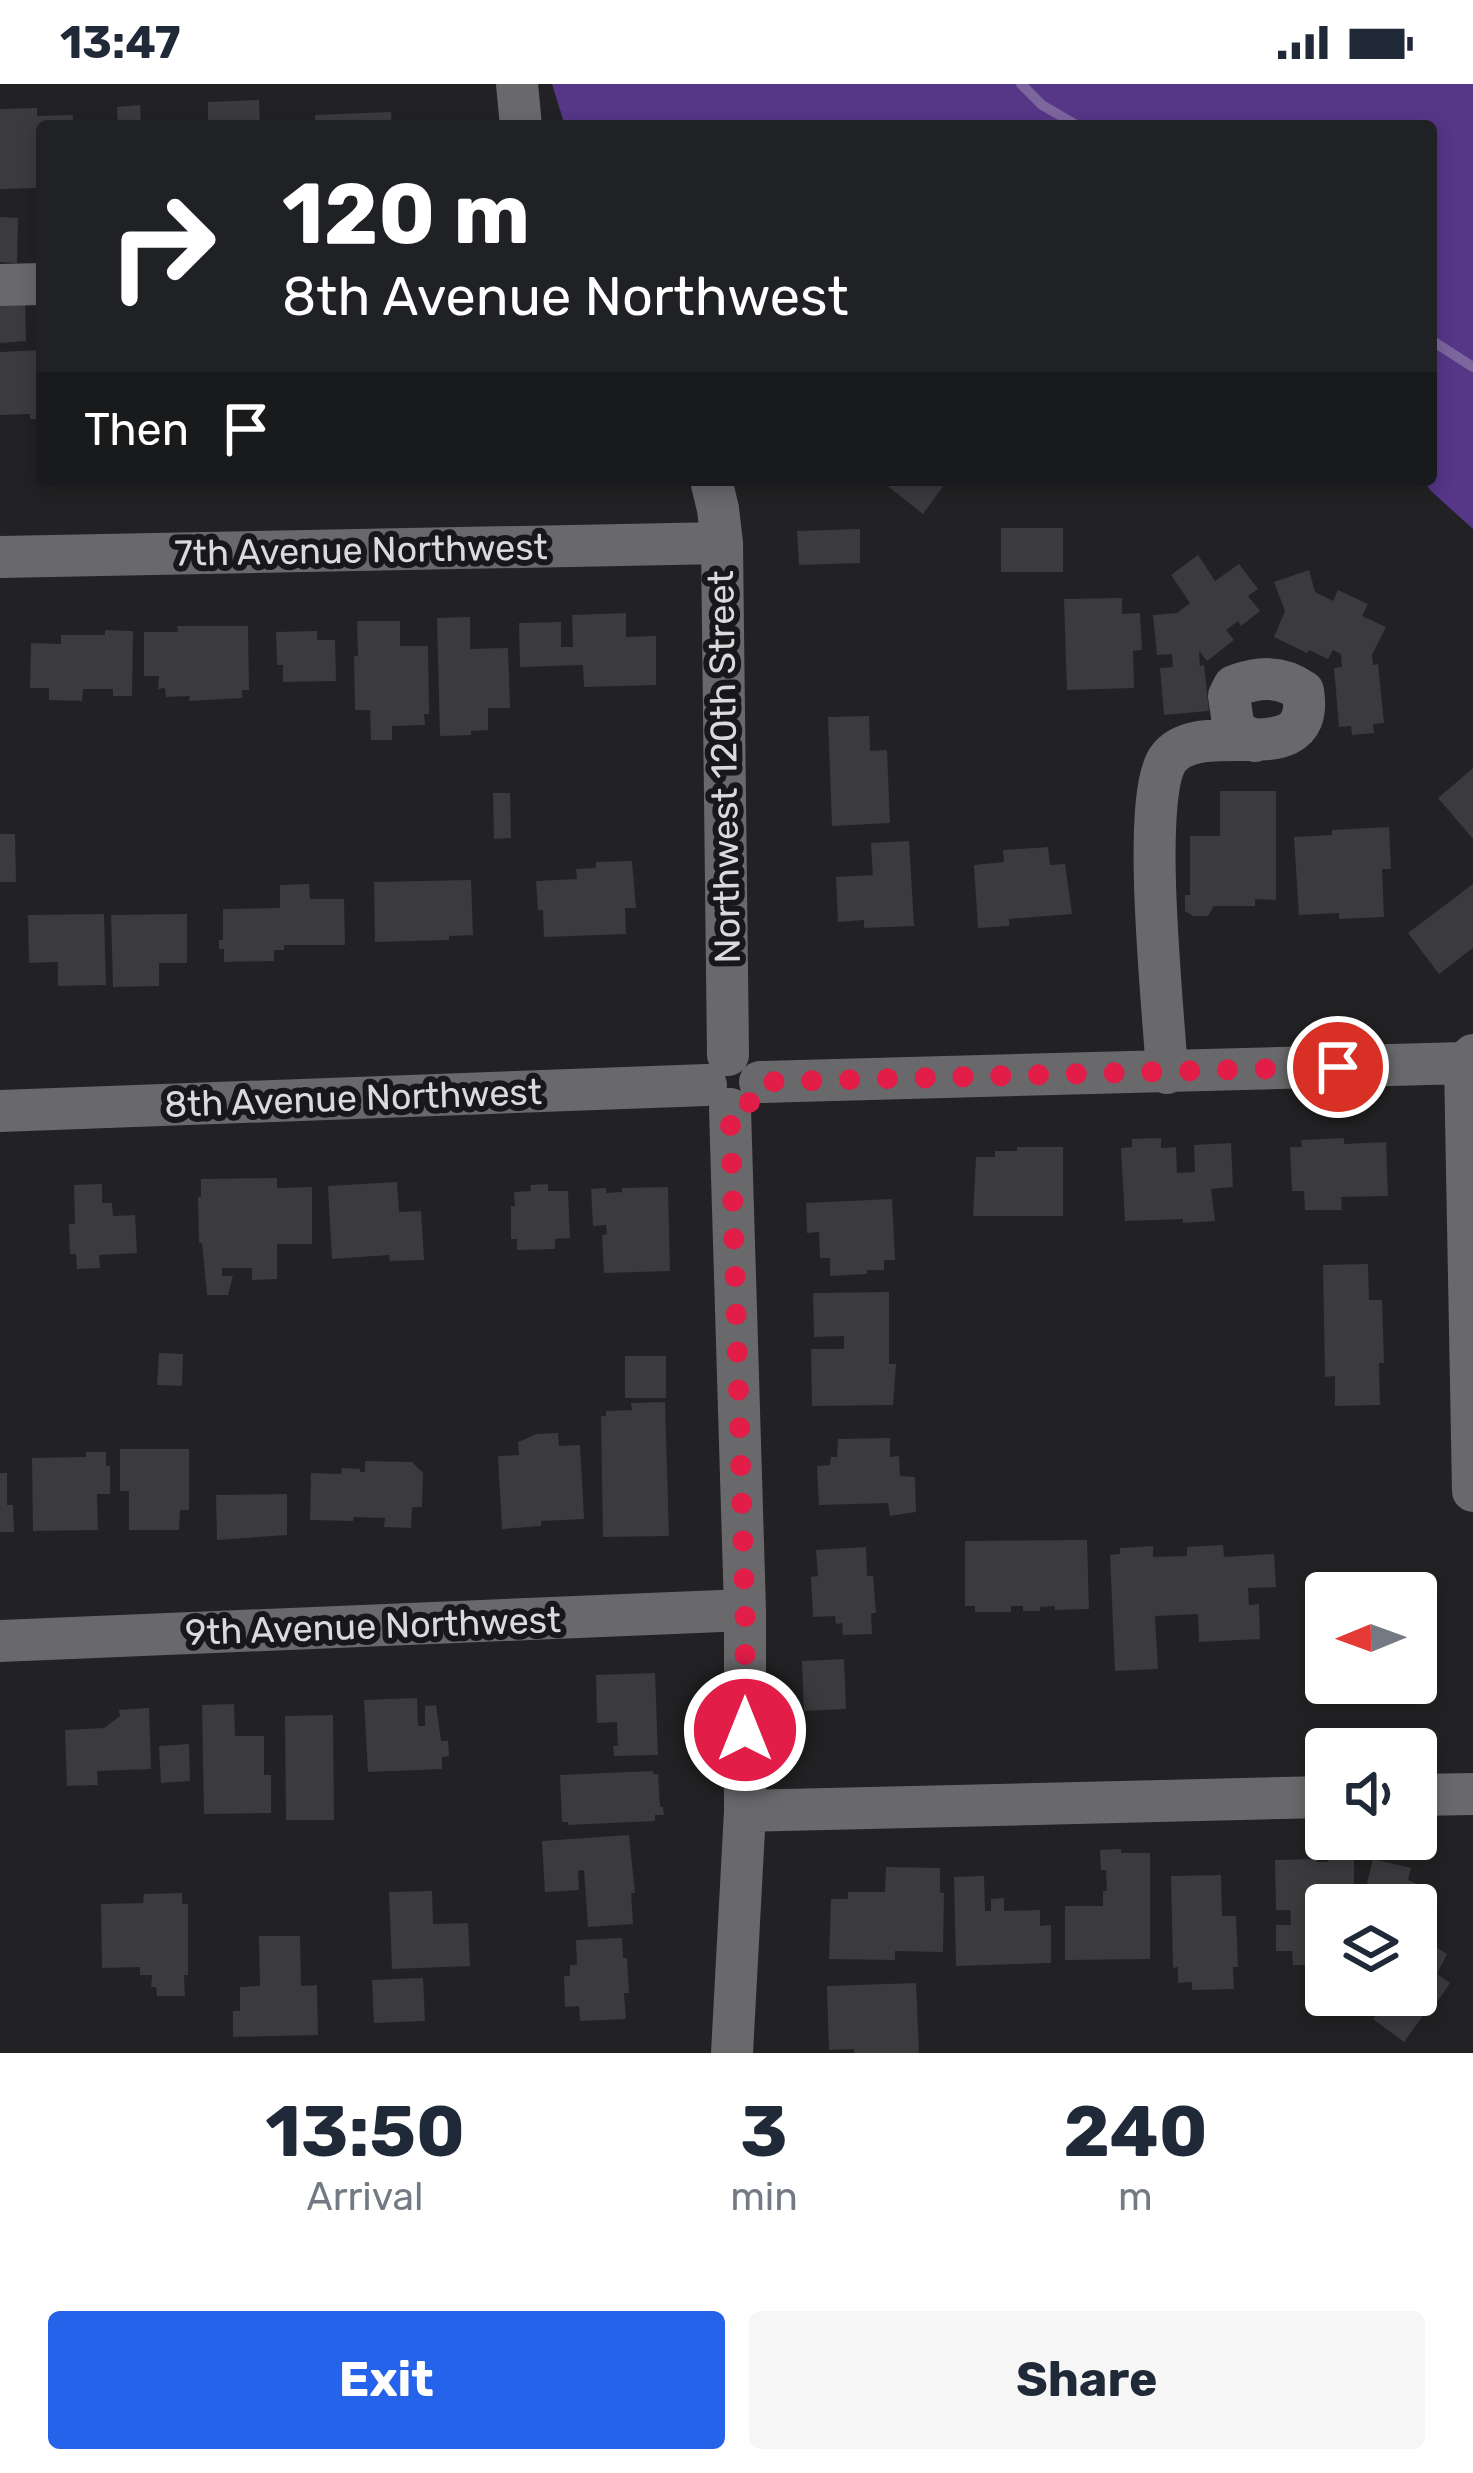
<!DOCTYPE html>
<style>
:root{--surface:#fff;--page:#f6f6f7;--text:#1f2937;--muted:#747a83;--accent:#2563eb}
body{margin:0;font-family:Rubik,sans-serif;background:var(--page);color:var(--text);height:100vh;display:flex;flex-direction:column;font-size:45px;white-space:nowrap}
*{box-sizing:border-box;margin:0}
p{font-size:39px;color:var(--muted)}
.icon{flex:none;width:66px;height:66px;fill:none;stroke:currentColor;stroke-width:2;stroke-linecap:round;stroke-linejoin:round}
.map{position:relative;height:1969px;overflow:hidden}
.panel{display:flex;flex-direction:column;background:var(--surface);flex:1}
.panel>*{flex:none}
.hud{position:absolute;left:36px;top:36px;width:1401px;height:366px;border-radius:12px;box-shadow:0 6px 18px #0003;background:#202124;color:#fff;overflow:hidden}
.needle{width:78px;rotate:269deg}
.controls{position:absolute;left:1305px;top:1488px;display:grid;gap:24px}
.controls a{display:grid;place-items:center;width:132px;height:132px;border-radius:12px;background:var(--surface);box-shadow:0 6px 18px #0003;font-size:60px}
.pin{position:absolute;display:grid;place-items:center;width:102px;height:102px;color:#fff;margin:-51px;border:6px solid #fff;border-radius:50%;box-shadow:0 3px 12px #0007}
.me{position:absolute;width:132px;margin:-66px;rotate:0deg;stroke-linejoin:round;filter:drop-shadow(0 0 9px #0008)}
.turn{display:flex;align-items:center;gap:42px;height:252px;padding:0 48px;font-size:54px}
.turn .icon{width:156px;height:156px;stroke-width:2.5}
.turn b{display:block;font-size:84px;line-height:102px}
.then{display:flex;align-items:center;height:114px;padding:0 48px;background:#0003;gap:24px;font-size:45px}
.eta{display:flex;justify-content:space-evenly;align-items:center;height:204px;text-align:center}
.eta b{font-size:72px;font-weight:700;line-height:84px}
.action{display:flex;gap:24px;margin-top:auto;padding:24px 48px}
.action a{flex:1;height:138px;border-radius:12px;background:var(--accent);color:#fff;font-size:48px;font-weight:700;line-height:138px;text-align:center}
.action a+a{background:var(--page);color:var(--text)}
.status{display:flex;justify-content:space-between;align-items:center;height:84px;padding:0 60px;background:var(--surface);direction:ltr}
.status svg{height:33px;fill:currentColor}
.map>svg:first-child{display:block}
</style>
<div class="status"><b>13:47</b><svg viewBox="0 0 49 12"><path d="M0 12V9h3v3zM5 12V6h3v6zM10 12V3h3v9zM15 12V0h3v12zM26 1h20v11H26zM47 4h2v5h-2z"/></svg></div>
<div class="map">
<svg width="1473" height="1969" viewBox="0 0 1473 1969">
<rect width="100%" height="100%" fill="#222123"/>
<path fill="#553687" d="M552,0h921v445l-42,-38 -8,-11h8v-354h-866z"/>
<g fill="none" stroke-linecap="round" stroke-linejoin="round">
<path stroke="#7b669e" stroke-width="10" d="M1021,0l21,21 36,21
M1431,256l42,27"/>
</g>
<path fill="#3b3a3d" d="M259,16l1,26h-52v-24z
M140,21l1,21h-23l-1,-19z
M37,24v8l36,-1v11h-31v47h-6v15l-36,1v-80z
M391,28l1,14h-77v-11z
M0,133l18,1 -1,45 -17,-1z
M25,219l1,38 -26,2v-39z
M42,266v69h-12v-5l-30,1v-63z
M880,396h58l6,5 -21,29z
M1001,444h62v44h-62z
M860,445v34l-61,2 -2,-34z
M1198,471l17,26 24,-17 19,25 -10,7 12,15 -19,15 -3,-5 -12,9 8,10 -27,21 -8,-10 1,15 4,-1 5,46 -45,4 -4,-47 13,-1 -1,-13 -15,1 -4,-40 24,-2 13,-10 -19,-28z
M1309,486l6,22 18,9 5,-11 30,14 -6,12 24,11 -14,28 1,10 5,-1 6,59 -11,1 1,9 -22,2 -1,-9 -12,1 -5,-59 8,-1 -1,-13 -8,-4 -5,9 -19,-9 -2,3 -33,-16 11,-26 -11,-29z
M1122,514v16l18,-1 2,37 -9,1 1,37 -67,2 -3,-91z
M626,529v24l30,-1v49l-72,2 -1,-22 -63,2 -1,-44 42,-1v25h12l-1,-32z
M470,533v32l38,-1 2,60h-22v22l-17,1v4l-31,1 -3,-118z
M357,537h43v25h28l1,68h-5l1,11 -33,1v14h-21l-1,-30h-15l-1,-54h4z
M177,542h71l1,64h-7v8l-53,3 1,-5 -24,1 -1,-9 -7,1 1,-13h-15v-44h34z
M105,546l28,1 -1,65h-19v-7h-30l-1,12 -33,-1v-12h-19l1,-45 30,1v-9h44z
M317,547v9h18l1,41 -53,1v-17h-6l-1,-33z
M869,632l1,35 17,-1 3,73 -58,3 -4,-109z
M1473,684v71l-35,-41z
M1220,707h56v109l-21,-1v7h-41l-6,10h-15l-8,-5v-16h5v-59h30z
M493,709h17l1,45 -17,1z
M1389,743l2,42h-9l2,48 -45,2v-6l-40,2 -5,-78 38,-2v-5z
M0,750h15l1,48h-16z
M909,757l5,85 -50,2v-8l-26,2 -2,-45 37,-2 -2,-32z
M1048,763l2,18 15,-1 7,50 -63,5v7l-31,2 -4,-63 30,-3 -1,-12z
M632,777l4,47h-11l1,26 -82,3 -1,-27h-5l-2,-29 41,-2 -1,-10 20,-1v-6z
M471,796l2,55 -24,1v4l-74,2 -1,-60z
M309,800l1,15h34l1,46h-61v5h-10v11l-50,1v-13h-5v-9h4v-31l57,-1v-23z
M1473,800v64l-34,26 -31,-41z
M104,830l2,71 -48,1v-24l-29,1 -1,-48z
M187,830v49h-28v23l-46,1 -2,-72z
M1161,1054v10l15,-1 1,26 18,-1 -1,-27 37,-2 2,44 -22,2 4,32 -32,2v-4l-58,2 -4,-73 11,-1v-8z
M1344,1054v6l42,-2 2,54 -47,1 1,13h-37l-1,-19h-12l-2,-44h12l-1,-7z
M1017,1063h46v69h-90l3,-59h19v-6h22z
M277,1094v10l35,-1v57h-35v35l-25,1v-12h-30v8h11l-5,19h-21l-5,-52h-3l-1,-46h3v-18z
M397,1098l2,30 22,-1 3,49 -34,1 -1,-6 -57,4 -4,-73z
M102,1100v19h10l1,13 22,-1 2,38 -38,2 1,13 -23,1 -1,-15h-6l-1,-30h6l-1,-39z
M548,1100v7h20l2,47 -15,1v10l-38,1v-11h-6v-33h4l-1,-14 17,-1 -1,-6z
M668,1103l2,84 -66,2 -2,-38 5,-1 -1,-9 -13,1 -2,-37 15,-1v5l16,-1v-4z
M892,1115l3,61h-11v10h-17v4l-37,2v-18h-10l-1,-26 -12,1 -1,-30z
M1368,1180l1,36h13l2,63h-5l1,42 -45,1v-30l-10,1 -2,-112z
M889,1208v72h7l-3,41 -81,1 -1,-57h33v-13l-30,1 -1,-44z
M159,1269l24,1 -1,32 -25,-1z
M625,1272h41v42h-41z
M665,1318l4,134 -66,1 -2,-121h5v-5l26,-1 -1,-7z
M558,1349l1,13 21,-1 4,74 -43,2v5l-39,3 -4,-73 21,-1 -1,-13 19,-8z
M890,1354v19l9,-1 1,20 15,1 1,35 -26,4 -2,-13 -69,2 -2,-39 13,-1 1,-8h6l1,-18z
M120,1365h69v61h-9l-1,20h-50v-39h-9z
M86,1368h20v14h4v28h-13l1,36 -65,1 -1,-73 54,-1z
M365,1377l47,1 11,11 -1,34h-10l-1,21 -27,-1 1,-9 -31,-1 -1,4 -43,-1 1,-47 30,1 1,-6 18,1v3h5z
M0,1389h7v32h6l1,27h-14z
M287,1410v41l-70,5 -1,-45z
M1087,1456l2,69 -34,1v-4l-15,1v4h-17v-5h-12v6h-36v-6h-10v-65z
M1223,1461l1,12 50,-3 2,33 -28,1 1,17 10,-1 1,35 -61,3 -1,-28 -43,2 3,53 -43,2 -5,-116 10,-1v-6l33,-2v11l34,-1v-9z
M866,1463l1,29h6l3,37h-5l1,21 -29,1 -1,-12 -6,1 -1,-8 -22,1 -2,-40 7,-1 -2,-26z
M1313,1509h13v56h-12z
M844,1575l2,50 -42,2 -2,-50z
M655,1589l3,82 -44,1 -1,-10h5l-1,-24 -20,1 -1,-48z
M417,1614l1,28h7v-20l11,-1 5,36h7l1,15 -7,1v12l-74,3 -4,-72z
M234,1620l1,32h29v39h7v38l-67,1 -2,-109z
M149,1624l2,61 -54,2 1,14 -31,1 -2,-56 39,-2 16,-12 -1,-6z
M333,1631l1,105h-48l-1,-104z
M189,1660l1,37 -29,2 -2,-37z
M653,1687v3h5l2,33h3l1,8h-9v6l-87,4v-3h-6l-2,-47z
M629,1751l6,58h-4l2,31 -45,3 -4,-57 -6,1 1,19 -34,2 -3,-51z
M1121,1765v4h29v106l-85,1v-54h38v-15h4l-1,-21h-5l-1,-20z
M1354,1771v35h-7v14l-21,1v19h-6l1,41h-28l-1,-14h-16v-26h15l-1,-15h-14l-1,-50 42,-1v3h11v-6z
M1373,1775l38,9 -3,12 14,6 12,48 -4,9 17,11 -10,20 13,9 -17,25 -3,-2 -26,36 -31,-23 17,-24h26v-59l6,-5 -11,-37 -7,-1 -2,11 -38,-8z
M886,1783l54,1v25h4l-1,59 -48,-1v9l-66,-1 2,-60h17v-7h37z
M1221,1791l1,41h14l2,51h-5l1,22 -42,1v-8l-14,1v-16l-5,1 -2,-92z
M984,1792l1,35h6v-12l13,-1v13l36,-1v16l11,-1v38l-95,3 -2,-89z
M432,1807l1,33 35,-1 2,43 -78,3 -3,-77z
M182,1809v11h6v71h-4l1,21h-28l-1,-9h-5l1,-12h-12v-8l-38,1 -1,-64 42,-1 1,-9z
M259,1852h41l1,50 16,-1 1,50 -85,2v-26h7v-24l20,-1z
M622,1854l1,20h4l2,35h-5l2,26 -46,2 -1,-15 -14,1 -1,-31h6v-11h7l-1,-25z
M423,1894l2,43 -51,2 -2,-43z
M916,1899l3,70h-65v-4l-25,1 -2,-64z"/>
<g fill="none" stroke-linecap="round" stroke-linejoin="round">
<path stroke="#69686b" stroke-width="42" d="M517,0l4,42
M0,201l42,-1
M711,396l7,29 4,34 6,512
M0,473l722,-14
M1465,979l8,428
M1167,989c-3,-59 -27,-274 1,-314 32,-45 149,17 135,-68 -23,-16 -44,-14 -69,-5l-5,10 5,34 21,11
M760,998l705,-19 8,-8
M730,1025l15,501v201l-13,242
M0,1027l706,-26
M0,1557l745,-31
M1416,1711l57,-1
M745,1727l581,-14"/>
</g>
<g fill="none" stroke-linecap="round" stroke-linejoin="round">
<path stroke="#e11d48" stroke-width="21" stroke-dasharray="0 37.8" d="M745,1646v-120l-15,-502c17,0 28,-9 30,-26l578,-15"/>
</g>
<g text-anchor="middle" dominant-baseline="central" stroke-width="12" stroke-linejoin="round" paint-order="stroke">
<g font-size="36" fill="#dad9db" stroke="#18181a">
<text transform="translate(361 466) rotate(-1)">7th Avenue Northwest</text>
<text transform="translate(724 683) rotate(-91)">Northwest 120th Street</text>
<text transform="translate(353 1014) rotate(-2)">8th Avenue Northwest</text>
<text transform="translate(373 1542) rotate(-2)">9th Avenue Northwest</text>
</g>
</g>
</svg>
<div class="controls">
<a><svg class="needle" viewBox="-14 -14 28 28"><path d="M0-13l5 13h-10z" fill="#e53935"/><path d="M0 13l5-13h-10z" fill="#747a83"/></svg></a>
<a><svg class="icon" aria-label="sound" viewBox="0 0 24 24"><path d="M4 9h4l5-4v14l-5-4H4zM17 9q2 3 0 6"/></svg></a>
<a><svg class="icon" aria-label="layers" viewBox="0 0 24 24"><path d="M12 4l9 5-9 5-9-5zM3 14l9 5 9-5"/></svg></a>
</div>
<div class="pin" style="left:1338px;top:983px;background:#d93025"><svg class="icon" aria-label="arrive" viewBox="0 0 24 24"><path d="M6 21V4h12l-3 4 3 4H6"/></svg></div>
<svg class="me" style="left:745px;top:1646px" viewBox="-20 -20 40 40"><circle r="17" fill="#e11d48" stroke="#fff" stroke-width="3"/><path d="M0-11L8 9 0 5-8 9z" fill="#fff"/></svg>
<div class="hud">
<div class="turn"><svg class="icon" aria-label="right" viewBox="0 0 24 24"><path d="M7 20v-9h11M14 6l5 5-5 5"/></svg><div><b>120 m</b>8th Avenue Northwest</div></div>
<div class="then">Then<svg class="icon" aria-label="arrive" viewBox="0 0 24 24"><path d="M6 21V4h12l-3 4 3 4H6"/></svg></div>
</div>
</div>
<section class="panel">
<div class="eta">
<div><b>13:50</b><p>Arrival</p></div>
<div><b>3</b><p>min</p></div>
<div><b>240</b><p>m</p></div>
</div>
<div class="action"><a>Exit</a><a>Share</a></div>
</section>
